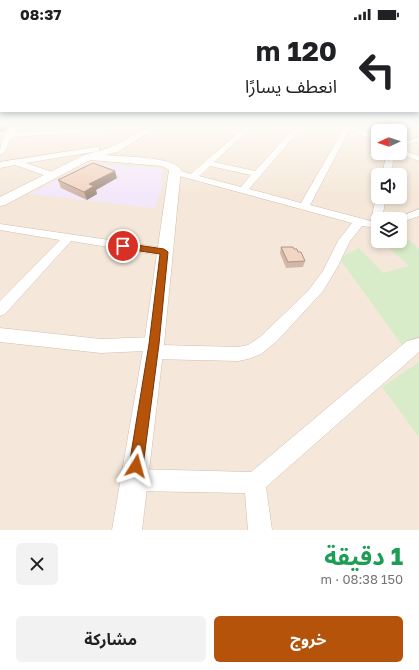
<!DOCTYPE html>
<html lang="ar">
<meta charset="utf-8">
<style>
:root{--surface:#fff;--page:#f2f2f2;--text:#202124;--muted:#757577;--accent:#b45309}
body{margin:0;font-family:"Golos Text","Noto Sans Arabic",sans-serif;background:var(--page);color:var(--text);direction:rtl;height:100vh;display:flex;flex-direction:column;font-size:15px;white-space:nowrap}
*{box-sizing:border-box;margin:0}
p{font-size:13px;color:var(--muted)}
.icon{flex:none;width:22px;height:22px;fill:none;stroke:currentColor;stroke-width:2;stroke-linecap:round;stroke-linejoin:round}
.map{position:relative;height:502px;overflow:hidden;direction:ltr}
.sheet{display:flex;flex-direction:column;background:var(--surface);flex:1}
.sheet>*{flex:none}
.hud{position:absolute;left:0px;top:0px;width:419px;height:84px;box-shadow:0 2px 6px #0003;direction:rtl;background:#fff;color:var(--text);overflow:hidden}
.needle{width:26px;rotate:266deg}
.tools{position:absolute;left:371px;top:96px;display:grid;gap:8px}
.tools a{display:grid;place-items:center;width:36px;height:36px;border-radius:6px;background:var(--surface);box-shadow:0 2px 6px #0003;font-size:20px}
.pin{position:absolute;display:grid;place-items:center;width:34px;height:34px;color:#fff;margin:-17px;border:2px solid #fff;border-radius:50%;box-shadow:0 1px 4px #0007}
.me{position:absolute;width:44px;margin:-22px;rotate:8deg;stroke-linejoin:round;filter:drop-shadow(0 0 3px #0008)}
.turn{display:flex;align-items:center;gap:14px;height:84px;padding:0 16px;font-size:18px}
.turn .icon{width:52px;height:52px;stroke-width:2.5}
.turn b{display:block;font-size:28px;line-height:34px}
.round{display:grid;place-items:center;flex:none;width:42px;height:42px;border-radius:6px;background:var(--page)}
.headline{display:flex;align-items:center;justify-content:space-between;height:68px;padding:0 16px}
h1{font-size:24px;font-weight:700;line-height:30px;color:#1e9e55}
.button{display:flex;gap:8px;margin-top:auto;padding:8px 16px}
.button a{flex:1;height:46px;border-radius:6px;background:var(--accent);color:#fff;font-size:16px;font-weight:700;line-height:46px;text-align:center}
.button a+a{background:var(--page);color:var(--text)}
.status{display:flex;justify-content:space-between;align-items:center;height:28px;padding:0 20px;background:var(--surface);direction:ltr}
.status svg{height:11px;fill:currentColor}
.map>svg:first-child{display:block}
</style>
<div class="status"><b>08:37</b><svg viewBox="0 0 49 12"><path d="M0 12V9h3v3zM5 12V6h3v6zM10 12V3h3v9zM15 12V0h3v12zM26 1h20v11H26zM47 4h2v5h-2z"/></svg></div>
<div class="map">
<svg width="419" height="502" viewBox="0 0 419 502">
<rect width="100%" height="100%" fill="#fdf6ec"/>
<path fill="#f5e8da" fill-rule="evenodd" d="M0,98h419v404h-419zM378,103h22v22h-22zM378,147h22v22h-22zM378,191h22v22h-22z"/>
<path fill="#f3e8fa" d="M89,136l73,4 1,17 -8,23 -127,-14z"/>
<path fill="#d8ecc9" d="M400,206h2l17,15v91l-17,5 -63,-87 20,-10 24,25 26,-7 -27,-25h18z
M419,334v75l-37,-50z"/>
<g fill="none" stroke-linecap="round" stroke-linejoin="round">
<g stroke="#d1beb0" stroke-width="1">
<path id="minor" d="M13,98l3,2 -2,5 87,-6 3,2 -3,2 -89,6 -8,16 -4,2c0,-9 4,-25 13,-29z
M246,98h7l-39,36 41,9 41,-45h7l-54,63 52,14 44,-77h8l25,12v5l-28,-14 -40,76 61,16 5,-24 2,-2v2h8l-4,22h-4v9l-16,-2 -12,15 -12,25 -15,25 -46,50 -16,13 -13,5 -10,2 -85,-2 -6,-2 -2,-6 -44,2 -101,-11v-14l101,11 53,-2 6,2 1,6 77,2 10,-2 12,-8 48,-46 15,-20 15,-30 14,-18 -180,-49 -1,-2 4,-3 16,5zM210,138l41,9 -10,12 -42,-11z
M419,109v4l-19,6v-4z
M96,119h3v4l-73,12 29,10 1,2 -1,2 -3,1 -37,-13 -15,3v-6z
M400,121l19,7v5l-21,-8h2z
M387,125h8l-5,22h-8z
M419,181v7l-19,7v-4h-5z
M0,196l164,24 4,1 2,3 -2,3 -4,1 -93,-15 -66,73 -5,2v-15l60,-61 -60,-10z
M419,310v14l-153,135 6,43h-24l-3,-37 -111,-2 -7,-4 -4,-7 4,-7 7,-4 117,3 156,-131z"/>
</g>
<g stroke="#d1beb0" stroke-width="1">
<path id="tertiary" d="M150,98h10l-43,26 -11,3c17,2 65,1 75,14l-17,175 -22,186h-30l32,-186 25,-174 -7,-4 -72,-6 -85,45 -5,1v-9l84,-42 25,-7z"/>
</g>
<use href="#minor" fill="#fff" fill-rule="evenodd"/>
<use href="#tertiary" fill="#fff" fill-rule="evenodd"/>
</g>
<path fill="#d1b7a8" d="M117,150l-21,12 1,4 -10,6 -26,-12 -3,-8z
M281,219l13,2 4,3 7,9 -2,6 -17,1 -6,-15z"/>
<path fill="#aa9588" d="M0,98h9l-4,5 -5,1z
M115,143l2,7 -21,12 1,4 -10,6 -3,-8 5,-8z"/>
<path fill="#f3d5c3" stroke="#aa9588" d="M93,135l22,8 -26,13 5,2 -10,6 -26,-12z
M281,219h12l1,2h3l1,3h3l4,9 -17,1z"/>
<linearGradient id="sky" x2="0" y2="1"><stop stop-color="#97c7e8"/><stop offset="0.58" stop-color="#fefbf6"/><stop offset="1" stop-color="#fefbf6" stop-opacity="0"/></linearGradient>
<rect width="419" height="168" fill="url(#sky)"/>
<path fill="#b45309" stroke="#753606" d="M123,215l41,6 4,3 -9,92 -16,122 -2,5 -5,2 -5,-2 -2,-5 20,-122 11,-90 -40,-6v-4z"/>
</svg>
<div class="tools">
<a><svg class="needle" viewBox="-14 -14 28 28"><path d="M0-13l5 13h-10z" fill="#e53935"/><path d="M0 13l5-13h-10z" fill="#757577"/></svg></a>
<a><svg class="icon" aria-label="sound" viewBox="0 0 24 24"><path d="M4 9h4l5-4v14l-5-4H4zM17 9q2 3 0 6"/></svg></a>
<a><svg class="icon" aria-label="layers" viewBox="0 0 24 24"><path d="M12 4l9 5-9 5-9-5zM3 14l9 5 9-5"/></svg></a>
</div>
<div class="pin" style="left:123px;top:218px;background:#d93025"><svg class="icon" aria-label="arrive" viewBox="0 0 24 24"><path d="M6 21V4h12l-3 4 3 4H6"/></svg></div>
<svg class="me" style="left:136px;top:438px" viewBox="-20 -20 40 40"><path d="M0-17L14 15 0 8-14 15z" fill="#b45309" stroke="#fff" stroke-width="4"/></svg>
<div class="hud">
<div class="turn"><svg class="icon" aria-label="left" viewBox="0 0 24 24"><path d="M17 20v-9H6M10 6l-5 5 5 5"/></svg><div><b>120 m</b>انعطف يسارًا</div></div>
</div>
</div>
<section class="sheet">
<div class="headline"><div><h1>1 دقيقة</h1><p>150 m · 08:38</p></div><a class="round"><svg class="icon" aria-label="close" viewBox="0 0 24 24"><path d="M6 6l12 12M18 6L6 18"/></svg></a></div>
<div class="button"><a>خروج</a><a>مشاركة</a></div>
</section>
